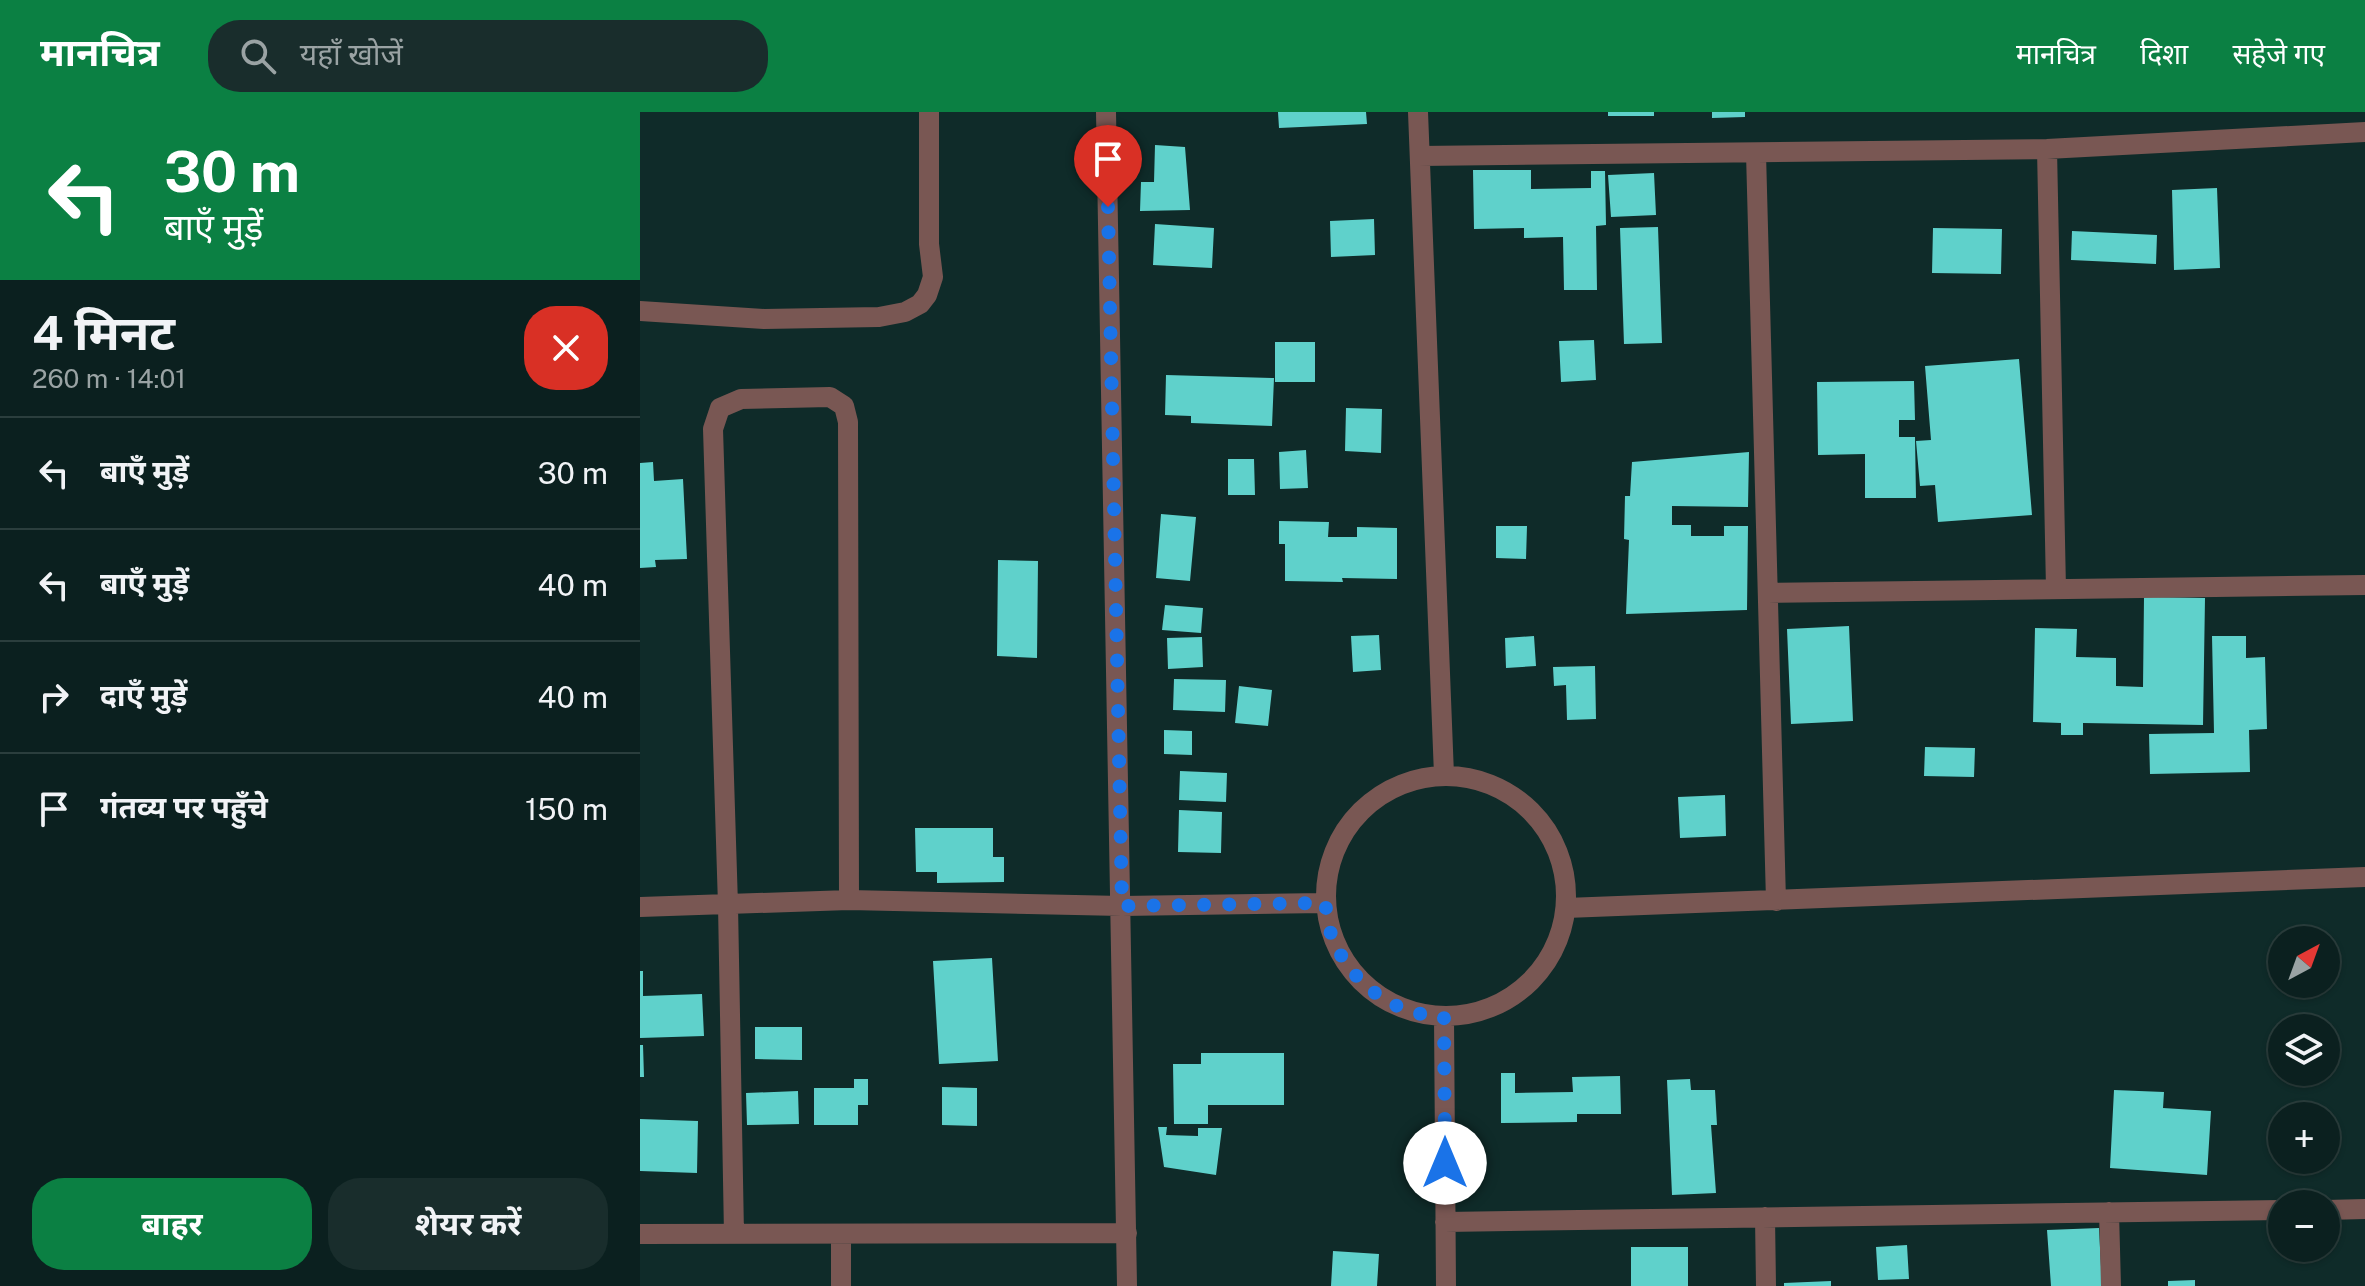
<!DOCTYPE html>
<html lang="hi">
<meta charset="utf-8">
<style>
:root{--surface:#0b201f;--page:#192d2c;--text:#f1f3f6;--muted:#9aa3a4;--line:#2b3e3d;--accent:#0b8043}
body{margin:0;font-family:"Public Sans","Noto Sans Devanagari",sans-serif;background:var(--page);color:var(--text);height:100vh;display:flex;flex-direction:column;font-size:30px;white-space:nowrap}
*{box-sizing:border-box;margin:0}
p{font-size:26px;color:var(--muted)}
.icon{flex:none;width:44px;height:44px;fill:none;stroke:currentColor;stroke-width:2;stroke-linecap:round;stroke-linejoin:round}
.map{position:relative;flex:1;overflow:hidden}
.details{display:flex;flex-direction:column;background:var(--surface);width:640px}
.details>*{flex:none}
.hud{background:#0b8043;color:#fff;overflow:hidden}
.needle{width:52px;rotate:41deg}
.tools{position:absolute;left:1628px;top:814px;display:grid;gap:16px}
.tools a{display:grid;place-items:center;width:72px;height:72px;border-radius:50%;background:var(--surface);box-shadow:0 2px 6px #0004,0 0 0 2px var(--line);font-size:40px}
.pin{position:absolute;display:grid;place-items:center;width:68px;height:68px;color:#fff;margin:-82px -34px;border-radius:50% 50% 50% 0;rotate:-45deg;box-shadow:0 0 8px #0007}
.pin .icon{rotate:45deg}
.me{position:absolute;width:88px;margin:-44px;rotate:0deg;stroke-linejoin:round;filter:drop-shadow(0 0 6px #0008)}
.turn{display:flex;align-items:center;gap:28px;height:168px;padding:0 32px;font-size:36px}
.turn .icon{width:104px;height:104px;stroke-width:2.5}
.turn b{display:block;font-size:56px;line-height:68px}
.round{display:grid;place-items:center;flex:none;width:84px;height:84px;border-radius:32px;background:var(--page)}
.head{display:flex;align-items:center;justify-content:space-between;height:136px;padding:0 32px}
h1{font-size:48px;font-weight:700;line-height:60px}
.primary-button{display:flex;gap:16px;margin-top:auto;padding:16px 32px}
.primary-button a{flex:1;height:92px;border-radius:32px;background:var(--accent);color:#fff;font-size:32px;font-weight:700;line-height:92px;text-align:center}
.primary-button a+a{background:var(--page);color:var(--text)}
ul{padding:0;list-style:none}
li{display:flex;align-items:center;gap:24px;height:112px;padding:0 32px;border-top:2px solid var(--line)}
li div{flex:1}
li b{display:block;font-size:30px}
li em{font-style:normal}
header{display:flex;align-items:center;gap:48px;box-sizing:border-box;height:112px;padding:0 40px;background:var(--accent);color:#fff}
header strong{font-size:38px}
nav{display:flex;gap:44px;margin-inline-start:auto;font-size:28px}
.search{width:560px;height:72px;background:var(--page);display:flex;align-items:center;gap:20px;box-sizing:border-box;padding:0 28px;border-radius:32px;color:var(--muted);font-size:30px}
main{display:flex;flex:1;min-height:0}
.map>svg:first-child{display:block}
</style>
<header>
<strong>मानचित्र</strong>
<div class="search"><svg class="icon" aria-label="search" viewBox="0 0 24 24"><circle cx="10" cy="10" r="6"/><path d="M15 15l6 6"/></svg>यहाँ खोजें</div>
<nav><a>मानचित्र</a><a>दिशा</a><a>सहेजे गए</a></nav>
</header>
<main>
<section class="details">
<div class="hud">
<div class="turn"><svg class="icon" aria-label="left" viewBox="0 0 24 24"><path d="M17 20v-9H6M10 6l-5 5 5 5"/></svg><div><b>30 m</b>बाएँ मुड़ें</div></div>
</div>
<div class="head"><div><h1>4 मिनट</h1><p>260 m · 14:01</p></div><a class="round" style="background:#d93025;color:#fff"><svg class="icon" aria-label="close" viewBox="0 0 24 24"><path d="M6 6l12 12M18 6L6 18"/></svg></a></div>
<ul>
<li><svg class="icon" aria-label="left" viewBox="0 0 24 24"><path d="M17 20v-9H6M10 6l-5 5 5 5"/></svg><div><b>बाएँ मुड़ें</b></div><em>30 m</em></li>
<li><svg class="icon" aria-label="left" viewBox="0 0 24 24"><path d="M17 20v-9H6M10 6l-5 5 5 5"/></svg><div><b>बाएँ मुड़ें</b></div><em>40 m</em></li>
<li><svg class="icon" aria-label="right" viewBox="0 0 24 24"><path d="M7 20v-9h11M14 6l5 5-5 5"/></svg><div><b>दाएँ मुड़ें</b></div><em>40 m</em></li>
<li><svg class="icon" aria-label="arrive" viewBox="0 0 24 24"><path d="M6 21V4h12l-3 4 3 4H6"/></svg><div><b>गंतव्य पर पहुँचे</b></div><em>150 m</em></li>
</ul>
<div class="primary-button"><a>बाहर</a><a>शेयर करें</a></div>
</section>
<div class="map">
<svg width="1725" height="1174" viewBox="0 0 1725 1174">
<rect width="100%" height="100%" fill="#0f2b29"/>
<path fill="#5fd1cb" d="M638,0h88l1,12 -88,4z
M968,0h46v4h-46z
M1072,0h33v5l-33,1z
M515,33l30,2 5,63 -50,1 1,-29h13z
M833,58h58v19l60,-1v-17h14l1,54 -10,1 1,64h-33l-1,-53 -39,1v-10l-50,1z
M1014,61l2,42 -45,2 -3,-42z
M1577,76l3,80 -46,2 -2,-80z
M734,107l1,36 -44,2 -1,-36z
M515,112l59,4 -2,40 -59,-3z
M1018,115l4,116 -38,1 -4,-116z
M1293,116l69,1 -1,45 -69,-1z
M1432,119l85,4 -1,29 -85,-4z
M954,228l2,40 -35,2 -2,-41z
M635,230h40v40h-40z
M1379,247l13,156 -94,7 -3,-37 -15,1 -4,-45 15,-1 -6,-74z
M526,263l108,3 -2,48 -81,-3v-7l-26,-1z
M1274,269l1,39h-16v17h16l1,61h-51v-44l-47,1 -1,-73z
M706,296l36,1 -1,44 -36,-2z
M666,338l2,38 -28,1 -1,-37z
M1109,340l-1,55 -76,-1v19h19v11h33v-10h24l-1,84 -121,4 3,-74 -5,-1 1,-43h5l2,-34z
M588,347h26l1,36h-27z
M13,350l1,19 29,-2 4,80 -32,1 1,7 -16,1v-105z
M521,402l35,3 -6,64 -34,-3z
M639,409l50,1 -1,15h29v-10l40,1v51l-55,-1 1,4 -58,-1v-37h-6z
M856,414h31l-1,33 -30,-1z
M358,448l40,1 -1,97 -40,-2z
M1504,485l61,1 -2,127 -120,-2v12h-22v-12l-28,-1 2,-94 42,1 -1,28 40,1v28l27,1z
M525,493l38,3 -2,25 -39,-3z
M1209,514l4,95 -62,3 -4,-95z
M739,523l2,35 -28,2 -2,-36z
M894,524l2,30 -30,2 -1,-30z
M1572,524h34v22l19,-1 2,72 -18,1 1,42 -100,2 -1,-40 65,-1z
M562,525l1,30 -35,2 -1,-31z
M955,554l1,53 -29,1 -1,-35 -12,1 -1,-19z
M534,567l52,1 -1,32 -52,-2z
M599,574l33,4 -4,36 -33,-3z
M524,618l28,1v24l-28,-1z
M1285,635l50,1 -1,29 -50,-1z
M540,659l47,2 -1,29 -47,-2z
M1085,683l1,41 -46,2 -2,-41z
M539,698l43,2 -1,41 -43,-1z
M275,716h78v29h11v25l-67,1v-11h-21z
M352,846l6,103 -59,3 -6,-103z
M0,859h3v25l59,-2 2,42 -64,2z
M115,915h47v33l-47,-1z
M0,933h3l1,32h-4z
M561,941h83v52h-76v19h-34l-1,-60h28z
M861,961h14v20l58,-1 -1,-15 48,-1 1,38h-44v8l-76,1z
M214,967h14v26h-10v20h-44v-37h40z
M1050,967l1,11h24l2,35h-6l5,68 -44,2 -5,-115z
M302,975l35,1v38l-35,-1z
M1474,978l50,2 -1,16 48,3 -4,64 -97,-7z
M158,979l1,33 -52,1 -1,-32z
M0,1007l58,2 -1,52 -57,-2z
M518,1015h9l-1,8 32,1v-8h24l-6,47 -52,-8z
M1459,1116l3,58h-51l-4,-56z
M1267,1133l2,34 -31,1 -2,-33z
M991,1135h57v39h-57z
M693,1139l46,3 -2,32h-46z
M1555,1168v6h-27v-5z
M1191,1169v5h-47v-3z"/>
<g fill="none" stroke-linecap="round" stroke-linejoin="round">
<path stroke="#795753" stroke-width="20" d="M466,0l21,1174
M778,0l26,663
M1407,37l9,440
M1116,41l20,748
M780,44l627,-7 318,-17
M0,199l124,8 115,-2 26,-5 15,-8 7,-9 6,-18 -4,-33v-132
M1128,481l597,-8
M686 784a120 120 0 1 1 240 0a120 120 0 1 1-240 0Z
M0,795l209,-7 273,6 203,-3
M926,796l799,-31
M804,905l2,269
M1686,1098l39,-1
M1469,1100l2,74
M1125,1105l1,69
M805,1110l837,-12
M0,1122l487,-1
M94,1122l-6,-329 -15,-476 7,-21 21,-9 89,-2 14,9 4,16 1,478
M201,1122v52"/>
</g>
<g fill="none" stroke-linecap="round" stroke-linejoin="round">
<path stroke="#1a73e8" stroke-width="14" stroke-dasharray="0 25.2" d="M468,95l14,699 203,-3c2,10 3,21 6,31 13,37 45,67 82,78 10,3 21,4 31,5l1,146"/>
</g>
</svg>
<div class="tools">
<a><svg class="needle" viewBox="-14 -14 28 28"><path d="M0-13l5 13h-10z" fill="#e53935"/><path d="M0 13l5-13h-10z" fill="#9aa3a4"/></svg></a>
<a><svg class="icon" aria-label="layers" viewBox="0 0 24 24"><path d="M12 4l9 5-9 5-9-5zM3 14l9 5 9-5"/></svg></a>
<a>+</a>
<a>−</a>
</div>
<div class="pin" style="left:468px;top:95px;background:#d93025"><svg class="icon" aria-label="arrive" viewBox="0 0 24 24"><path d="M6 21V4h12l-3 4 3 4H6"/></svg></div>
<svg class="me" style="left:805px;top:1051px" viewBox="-20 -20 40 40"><circle r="19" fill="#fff"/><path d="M0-13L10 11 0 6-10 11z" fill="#1a73e8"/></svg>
</div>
</main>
